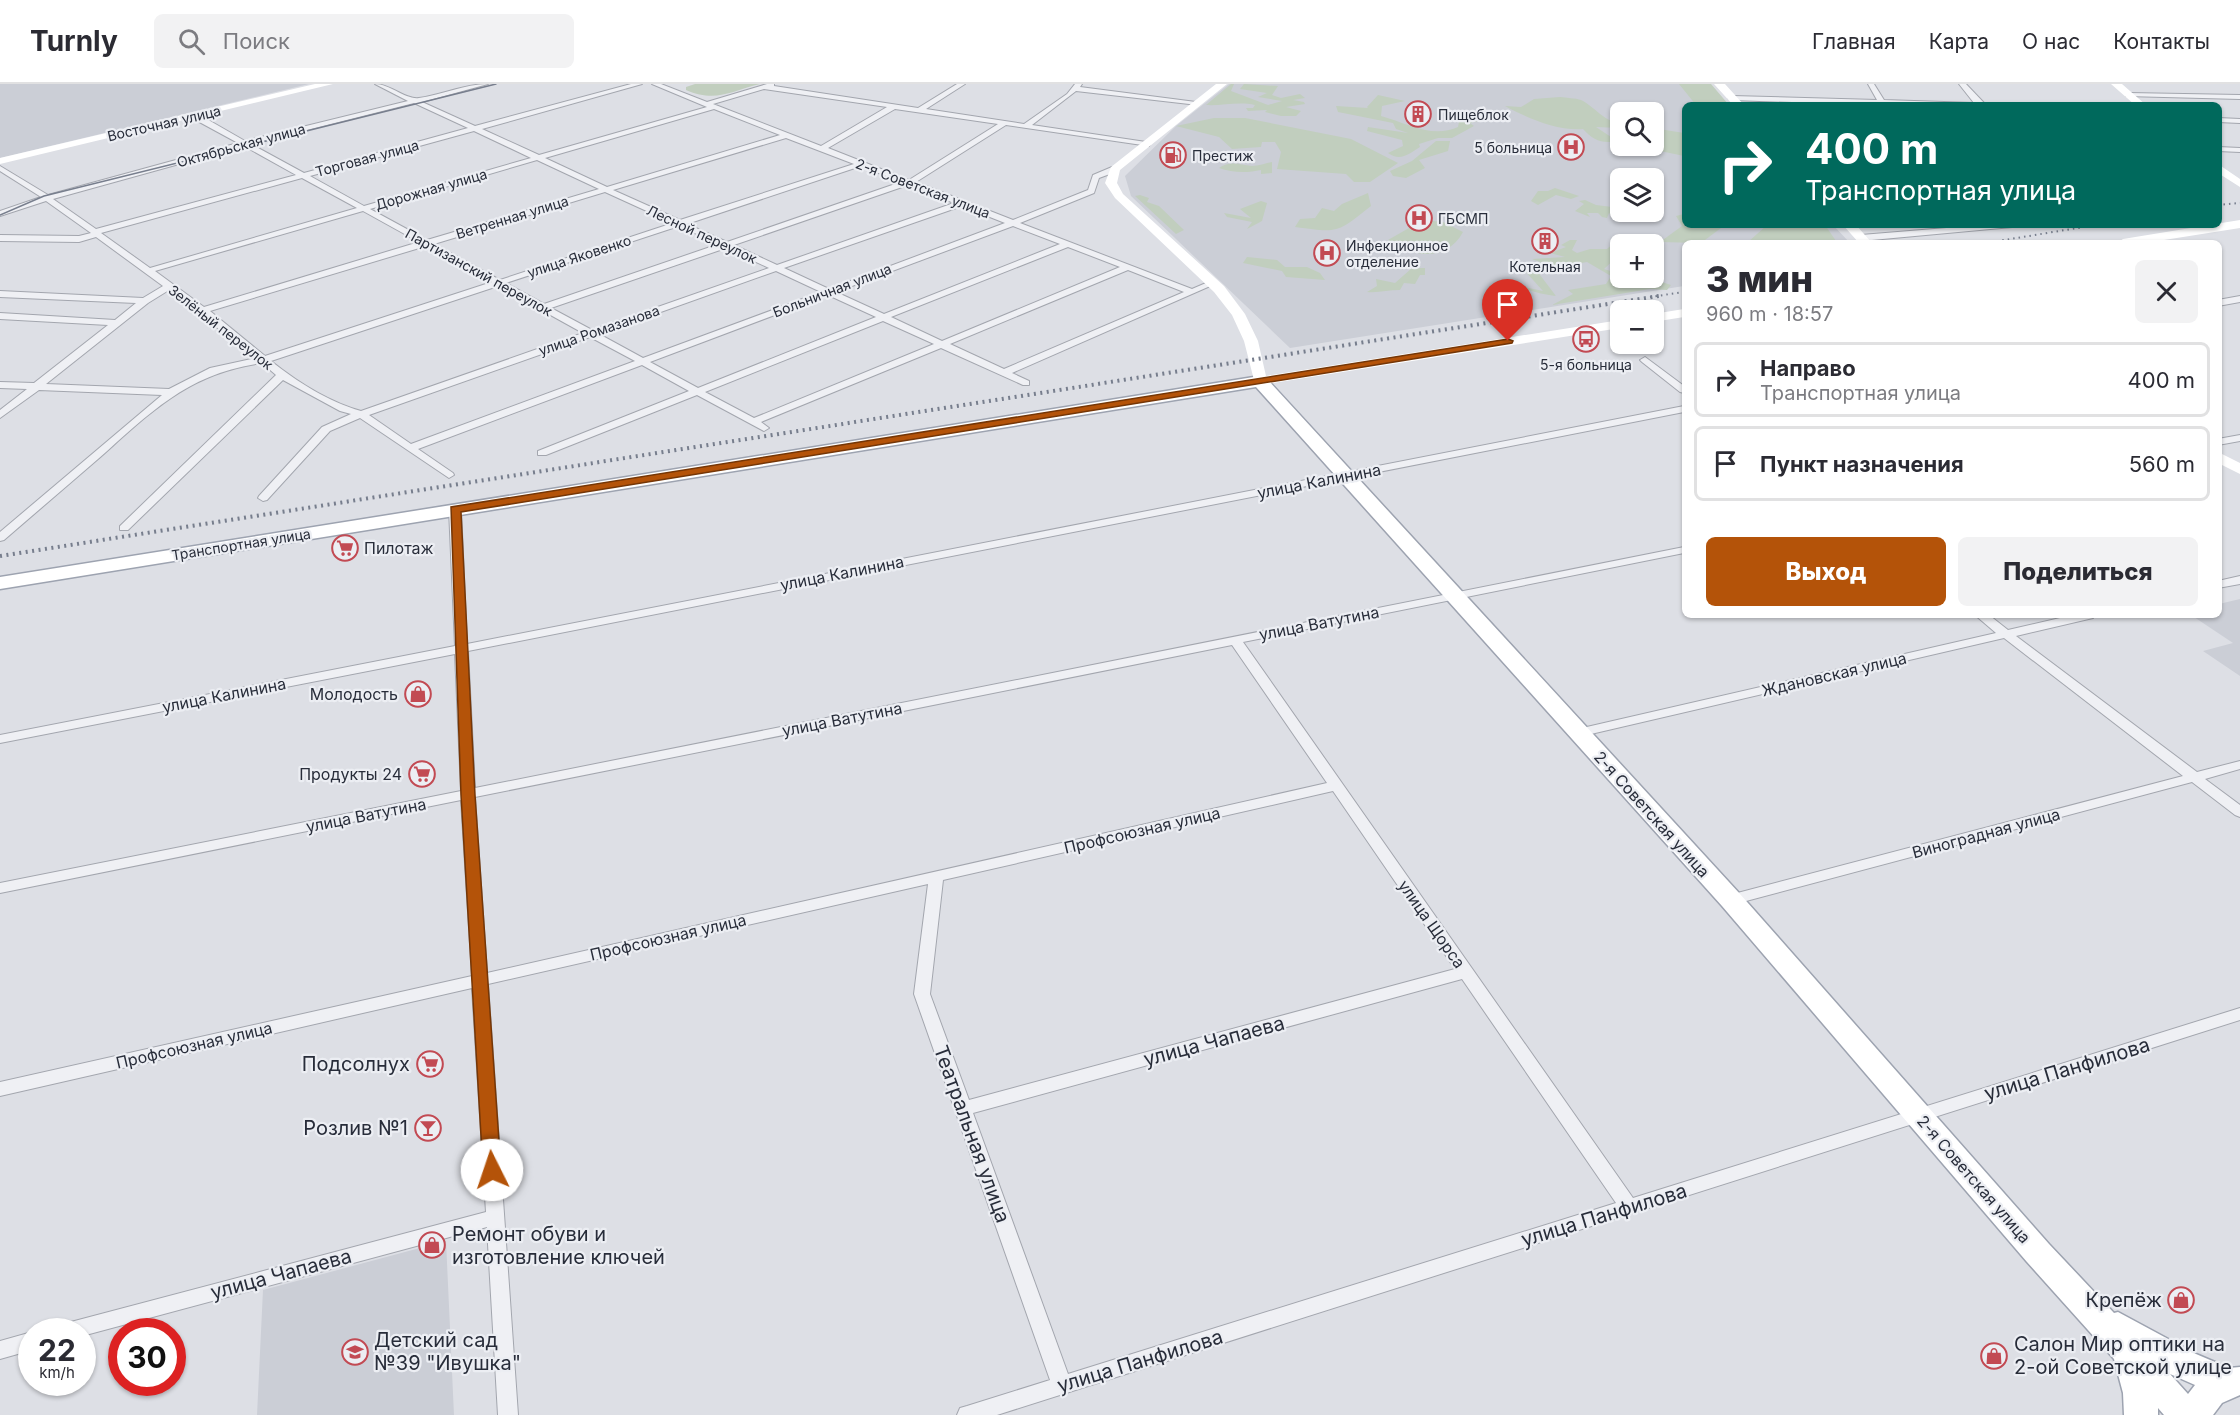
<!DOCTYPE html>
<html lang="ru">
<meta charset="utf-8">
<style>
:root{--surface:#fff;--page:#f2f2f3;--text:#2b2b33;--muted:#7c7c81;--line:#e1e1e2;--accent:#b45309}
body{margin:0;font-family:Inter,sans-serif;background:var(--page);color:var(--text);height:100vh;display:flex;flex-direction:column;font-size:22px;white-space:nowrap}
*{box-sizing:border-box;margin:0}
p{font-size:20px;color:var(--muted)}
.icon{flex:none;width:33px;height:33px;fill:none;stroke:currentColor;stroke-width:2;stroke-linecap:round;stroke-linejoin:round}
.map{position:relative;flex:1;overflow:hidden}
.details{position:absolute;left:1682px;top:156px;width:540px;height:378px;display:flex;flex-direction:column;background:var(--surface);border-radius:9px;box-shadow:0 2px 4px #0004}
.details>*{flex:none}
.guide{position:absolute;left:1682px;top:18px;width:540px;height:126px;border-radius:9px;box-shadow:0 2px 4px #0004;background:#00695c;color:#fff;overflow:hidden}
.buttons{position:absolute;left:1610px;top:18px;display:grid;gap:12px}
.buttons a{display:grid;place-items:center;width:54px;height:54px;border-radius:9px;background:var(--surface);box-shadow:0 2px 4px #0004;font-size:30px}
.speed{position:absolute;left:18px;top:1234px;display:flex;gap:12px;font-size:30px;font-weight:700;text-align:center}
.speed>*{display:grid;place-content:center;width:78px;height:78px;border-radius:50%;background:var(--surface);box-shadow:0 2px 4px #0004;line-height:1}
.speed small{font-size:15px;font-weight:400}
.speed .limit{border:9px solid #d22;background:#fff;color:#111}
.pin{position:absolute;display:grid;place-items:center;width:51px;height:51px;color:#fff;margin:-62px -26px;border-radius:50% 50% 50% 0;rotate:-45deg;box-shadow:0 0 6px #0007}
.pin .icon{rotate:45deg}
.me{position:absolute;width:66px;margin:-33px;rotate:356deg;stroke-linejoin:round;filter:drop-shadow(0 0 4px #0008)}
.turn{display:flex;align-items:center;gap:21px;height:126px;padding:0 24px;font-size:27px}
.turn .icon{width:78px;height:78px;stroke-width:2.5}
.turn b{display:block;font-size:42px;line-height:51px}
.round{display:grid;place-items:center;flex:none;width:63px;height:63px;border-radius:9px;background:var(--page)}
.headline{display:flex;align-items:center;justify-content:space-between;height:102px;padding:0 24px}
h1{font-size:36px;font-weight:800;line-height:45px}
.button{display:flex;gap:12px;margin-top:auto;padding:12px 24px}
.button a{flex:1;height:69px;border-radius:9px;background:var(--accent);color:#fff;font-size:24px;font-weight:800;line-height:69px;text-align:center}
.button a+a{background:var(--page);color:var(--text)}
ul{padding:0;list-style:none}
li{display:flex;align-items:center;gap:18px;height:75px;margin:0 12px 9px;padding:0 12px;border:3px solid var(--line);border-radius:9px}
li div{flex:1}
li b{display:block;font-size:22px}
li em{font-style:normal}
header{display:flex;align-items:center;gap:36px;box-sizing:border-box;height:84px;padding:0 30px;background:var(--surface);border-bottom:2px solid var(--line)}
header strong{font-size:28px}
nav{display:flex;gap:33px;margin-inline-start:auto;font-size:21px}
.search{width:420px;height:54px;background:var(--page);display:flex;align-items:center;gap:15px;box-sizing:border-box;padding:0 21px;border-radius:9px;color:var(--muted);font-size:22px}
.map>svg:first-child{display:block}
</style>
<header>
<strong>Turnly</strong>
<div class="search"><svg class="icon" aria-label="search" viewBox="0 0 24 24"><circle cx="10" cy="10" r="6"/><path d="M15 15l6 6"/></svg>Поиск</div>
<nav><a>Главная</a><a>Карта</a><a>О нас</a><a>Контакты</a></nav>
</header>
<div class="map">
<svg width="2240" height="1331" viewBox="0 0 2240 1331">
<rect width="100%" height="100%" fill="#dddfe5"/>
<path fill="#cbced6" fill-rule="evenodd" d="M0,0h309l-309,74z
M1229,0h477l19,21h-41v120h149l17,18h-166v43l-394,62 -159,-152 -6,-20 51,-50zM1620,28h33v34h-33zM1620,94h33v34h-33zM1620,160h33v34h-33z
M2240,515v77l-37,-25 30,-8 -42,-28h27l1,-11z
M446,1157l8,174h-197l6,-125z"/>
<path fill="#c1cebe" d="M695,0h65c-29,7 -44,19 -74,6v-3z
M1231,0h3l-3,7 37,14 14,-4 -24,-4 9,-4 -27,-4 4,-5 34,2 -6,9 9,3 19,-4 5,4 -12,2 11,2 1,2 -19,3 15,4 -5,5h-15l-16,-4 2,-2 -19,1 -2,-3h7l2,-3c-16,-4 -33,1 -49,0z
M1679,0h32l18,21h-33z
M1378,11l27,6 -23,5 -1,10c26,7 51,23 77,11l1,-5 17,-8 12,-1 -10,8 -8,2 4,3 -22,12h-14l-19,6 1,3c-11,7 -20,15 -32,6l15,-7 -1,-6 -35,-9 1,-4 40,6 -12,-4 -3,-6 -55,-11 -2,-6 32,2 -1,-1z
M1560,13c7,1 15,1 21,3 14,7 20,19 39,24v4l-24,-1 21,14c-15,3 -24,-1 -34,-12 -26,2 -56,-11 -78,-23l16,1 13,-8z
M1214,34h31l106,21 47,24 -28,19h-16l-8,-8 -69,-5 4,-17 -6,-10h-13l-1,5 -29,2 -13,-12 -43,-11z
M1653,44l31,5v23l-33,-7 -1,-3h3v-4l5,-1 5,-7 -10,-1z
M1436,57h14l-2,10 -29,9 6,8 -19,10 -13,-2 -3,-5 22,-10z
M1272,78v11l-11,1v-4c-13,3 -29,3 -42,-2 12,-8 20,-3 33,-2 6,0 14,-3 20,-4z
M1555,104l24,8 -8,3 -15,-4 -18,10 -7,-4 7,-10h10z
M1368,109l3,13c-34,27 -32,27 -76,21l5,-8 15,-1 7,-10 12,3 8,-7z
M1140,111l9,3 -2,4 12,4 25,24 -8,4 -41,-38z
M1585,116l11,5 24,3v4l33,-2 8,3 -6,2h-20l4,4 -16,-5 1,2h-11l-4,-3 -2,5 -5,-1 -4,-4h-11l3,4 -15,-6 9,-7 -5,-3z
M1261,117l6,2 -5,18 -15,8 5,-7 -25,-5 -3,-4 27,5 -11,-9z
M1684,130v11h41l-24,18 -41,-1 22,-16 -6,-10z
M1423,136l20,2 20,10c-16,30 -51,26 -75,8z
M1767,141h58l11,16 -3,2h-86z
M1570,156h7l-5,10 5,3 13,-4h17l9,-8 20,3h-16v10l-16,15 16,5v4h30l21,7 -4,5 -17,-1 -98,16 21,-11 -5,-4 38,-6 5,-8 -24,-14 -50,9 19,25c-18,-2 -33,-8 -51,-13l38,8 -19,-21 11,-6 8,-1 -11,-4 33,-2 -15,-4 16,-6 -5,-2z
M1247,173l30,3 8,7h22l13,6 5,7 -39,-3 -4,-6 -39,-8z
M1412,184h13v7h-5l-5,9 -11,-1 -4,7c-12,0 -21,3 -33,2l10,-6 -1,-7 19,4z"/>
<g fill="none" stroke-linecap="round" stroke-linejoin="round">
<g stroke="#a3a6ae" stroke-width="2">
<path id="street" d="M375,0c15,0 31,16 44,14 23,-3 45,-14 69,-14l-66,18 53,24 156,-42h11l-160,45 57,26 168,-48 -55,-23h9l46,18 60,-18h7v2l144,22 39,-24h8l-39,25 98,15 43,-30 8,-10h7l-2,3 116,15 2,1v2l-122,-14 -44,34 114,17 4,2 -1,2 -143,-21 -90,57 97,38 75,-30 5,-15 19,-8h6v4l-19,7 -5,15 -74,30 172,66 21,-9 4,3 -205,90 17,8v4h-6l-82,-37 -180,74 8,6 -5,3 -67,-36 -151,60h-8v-4l151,-60 -47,-26 -224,84 35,24 1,2 -5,3 -89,-60 -30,13 -63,69 -4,1 -5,-3 1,-2 63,-69 29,-13 -11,-3 -57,-31 -155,150h-8v-4l156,-151 -14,-12c-74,10 -111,49 -164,96 -31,27 -63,54 -94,81l-4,1v-9l162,-137 -123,-5 -39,28v-8l27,-21 -27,-1v-6l34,1 74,-58 -108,-6v-6l115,7 21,-17 -136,-6v-6l143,7 20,-12 -67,-49 -17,5 -79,-1v-6l79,1 12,-3 -45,-32 -46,15v-5l41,-14 -41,-26v-5l48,29 190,-52 -46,-25v-4h6l47,27 163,-40zM764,5l123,18 -66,39 -108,-42zM414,19l54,25 -164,45 -53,-29zM714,25l66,26 -173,52 -62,-29zM895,25l103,15 -89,56 -81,-32zM474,47l57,27 -167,48 -54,-30zM786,54l68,26 -174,56 -67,-30zM244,62l52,29 -200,54 -43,-30zM537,76l62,29 -172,51 -57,-31zM861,82l40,16 -174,60 -40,-18zM302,94l55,30 -207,60 -49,-35zM908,101l46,18 -177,62 -43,-20zM605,108l68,31 -173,57 -66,-36zM962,122l43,17 -176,66 -45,-21zM363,127l56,31 -215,65 -49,-36zM679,142l40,18 -175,60 -38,-21zM1013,142l47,18 -176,70 -48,-22zM426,162l66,36 -227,74 -55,-45zM1068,163l52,20 -178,74 -51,-24zM726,164l43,20 -177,62 -41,-22zM1128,186l56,22 -180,77 -54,-25zM776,187l45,21 -178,66 -44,-24zM498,202l85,47 -222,78c-32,-9 -65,-30 -90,-50zM169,206l87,68 -46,10 -41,21 -123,-5 102,-81zM828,211l48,22 -178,71 -48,-26zM883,237l51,23 -180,74 -49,-26zM590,253l45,24 -224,83 -42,-29z
M1868,0h6l10,16 90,3 -15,-19h7l20,21h-107l-147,-5 -4,-2 4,-2 145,4z
M2128,9l112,2v4l-114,-3z
M2218,34l22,1v4l-22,-1z
M2218,63l22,1v4l-22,-1z
M1983,141h33l-4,2 -151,14 -4,-3 4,-3z
M2240,212v6l-22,4v-6z
M1645,273l39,29v7l-4,-1 -38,-30 -2,-2z
M1684,322v6l-1216,239 7,137 1209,-241v6l-441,89 390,556 607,-190v12l-1243,395h-40l3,-7 7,-2 83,-26 -136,-386 14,-110 -440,100 30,431h-20l-11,-188 -405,109v-4h-25l3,-6 7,-3 419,-111 -14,-224 -472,108v-14l472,-106 -11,-176 -461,93v-10l461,-92 -6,-137 -455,89v-8l455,-89 -6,-137 6,-3 6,3 6,135zM1232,561l95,138 -840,190 -12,-176zM1333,707l122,178 -486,131 -39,-106 13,-114zM1462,895l154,224 -548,171 -95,-261z
M2240,351v6l-22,4v-6z
M2240,492v8l-22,4v-7z
M1975,531h14l19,15 65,-15h22l-2,3 -77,18 181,136 43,-11v8l-35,10 35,26v12l-5,-2 -43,-33 -461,123 -5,-1 -2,-4 2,-4 457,-120 -179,-138 -426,99 -7,-4 7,-4 418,-96z
M32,1248v18l-32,9v-18z"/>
</g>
<g stroke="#9da3b0" stroke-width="3">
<path id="primary" d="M1260,292l6,2 474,516 309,350 65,69 4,-1 78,42 33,14 11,-1v28l-18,8 -9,12h-49l-6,-7v7h-34l-1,-22 -9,-34 -87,-97 -305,-356 -466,-519 -1256,202v-12zM2170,1290l25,11 -7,9z"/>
</g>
<use href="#street" fill="#eff0f4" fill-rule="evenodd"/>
<path fill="#fff" fill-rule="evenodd" d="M315,0h18l-333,80v-6z
M1216,0h11l-107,86 -3,13 6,11 101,92 21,28 13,27 8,35 354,-56v8l-360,57 -5,-1 -11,-43 -12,-26 -18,-23 -99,-94 -10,-15 6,-16z
M1714,0h11l19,21h-11z
M2111,0h11l24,21h-11z
M2218,80l22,15v8l-22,-14z
M2240,136v8l-95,15h-28l6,-4z
M1843,141h13l16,18h-13z
M1684,225v8l-31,5v-8z
M2218,368l22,11v11l-22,-11z"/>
<use href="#primary" fill="#fff" fill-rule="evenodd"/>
<path stroke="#777e8d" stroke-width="1.5" d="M0,131l44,-19 452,-112"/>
<path stroke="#777e8d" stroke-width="2" stroke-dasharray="1.5 4" stroke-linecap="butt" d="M2218,121l22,-2
M1986,159l110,-18
M1650,213l34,-5"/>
<path stroke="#777e8d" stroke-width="4" stroke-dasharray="2 4.5" stroke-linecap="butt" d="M0,472l1659,-260"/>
</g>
<path fill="#b45309" stroke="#753606" stroke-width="1.5" d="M1508,255l5,2 -1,2 -1051,169 14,283 26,375 -3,5 -6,2 -6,-2 -3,-5 -22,-375 -10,-288z"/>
<defs>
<g id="building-ring" transform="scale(1.35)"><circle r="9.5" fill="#eceef3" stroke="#c24a53" stroke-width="1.5"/><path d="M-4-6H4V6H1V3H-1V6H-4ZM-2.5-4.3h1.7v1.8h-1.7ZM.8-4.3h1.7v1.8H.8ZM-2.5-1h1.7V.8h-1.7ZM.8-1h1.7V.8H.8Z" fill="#c24a53"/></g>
<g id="hospital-ring" transform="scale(1.35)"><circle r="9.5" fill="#eceef3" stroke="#c24a53" stroke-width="1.5"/><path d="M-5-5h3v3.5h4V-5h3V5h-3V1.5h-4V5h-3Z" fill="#c24a53"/></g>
<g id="fuel-ring" transform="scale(1.35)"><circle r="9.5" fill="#eceef3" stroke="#c24a53" stroke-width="1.5"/><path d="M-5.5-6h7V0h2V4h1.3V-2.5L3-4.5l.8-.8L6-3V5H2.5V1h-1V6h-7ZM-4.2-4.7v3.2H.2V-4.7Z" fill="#c24a53"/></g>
<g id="bus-ring" transform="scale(1.35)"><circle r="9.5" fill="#eceef3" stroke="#c24a53" stroke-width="1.5"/><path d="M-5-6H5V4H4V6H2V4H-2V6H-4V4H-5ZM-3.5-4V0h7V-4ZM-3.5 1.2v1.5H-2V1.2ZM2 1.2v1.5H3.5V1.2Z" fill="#c24a53"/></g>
<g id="supermarket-ring" transform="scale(1.35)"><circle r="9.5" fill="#eceef3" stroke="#c24a53" stroke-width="1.5"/><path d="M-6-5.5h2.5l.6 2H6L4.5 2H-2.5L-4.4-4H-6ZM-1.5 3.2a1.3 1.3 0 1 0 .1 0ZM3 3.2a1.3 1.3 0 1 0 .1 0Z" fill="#c24a53"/></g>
<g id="shop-ring" transform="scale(1.35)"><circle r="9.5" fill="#eceef3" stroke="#c24a53" stroke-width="1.5"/><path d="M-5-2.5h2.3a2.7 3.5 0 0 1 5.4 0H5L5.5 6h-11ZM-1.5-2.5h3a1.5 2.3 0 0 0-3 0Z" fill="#c24a53"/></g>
<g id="bar-ring" transform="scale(1.35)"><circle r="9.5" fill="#eceef3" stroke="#c24a53" stroke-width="1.5"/><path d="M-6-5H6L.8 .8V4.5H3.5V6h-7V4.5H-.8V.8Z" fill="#c24a53"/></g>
<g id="school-ring" transform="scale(1.35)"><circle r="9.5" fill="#eceef3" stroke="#c24a53" stroke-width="1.5"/><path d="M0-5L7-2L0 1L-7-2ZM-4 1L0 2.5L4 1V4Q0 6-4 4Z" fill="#c24a53"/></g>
</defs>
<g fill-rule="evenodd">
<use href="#building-ring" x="1418" y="30"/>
<use href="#hospital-ring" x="1571" y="63"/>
<use href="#fuel-ring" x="1173" y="71"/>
<use href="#hospital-ring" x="1419" y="134"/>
<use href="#building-ring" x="1545" y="157"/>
<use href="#hospital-ring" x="1327" y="169"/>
<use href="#bus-ring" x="1586" y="255"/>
<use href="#supermarket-ring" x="345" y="464"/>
<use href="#shop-ring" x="418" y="610"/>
<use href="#supermarket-ring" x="422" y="690"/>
<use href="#supermarket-ring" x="430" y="980"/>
<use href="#bar-ring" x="428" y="1044"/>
<use href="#shop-ring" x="432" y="1161"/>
<use href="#shop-ring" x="2181" y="1216"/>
<use href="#school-ring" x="355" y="1268"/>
<use href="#shop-ring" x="1994" y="1272"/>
</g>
<g text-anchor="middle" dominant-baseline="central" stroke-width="4.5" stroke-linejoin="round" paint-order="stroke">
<g font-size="14" fill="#282d3a" stroke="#eceef3" text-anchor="start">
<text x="1438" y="30">Пищеблок</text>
<text x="1552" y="63" text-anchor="end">5 больница</text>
<text x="1192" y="71">Престиж</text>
<text x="1438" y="134">ГБСМП</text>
<text x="1346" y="161">Инфекционное<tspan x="1346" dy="16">отделение</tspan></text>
<text x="1545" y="182" text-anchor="middle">Котельная</text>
<text x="1586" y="280" text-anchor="middle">5-я больница</text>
</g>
<g font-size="14" fill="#282d3a" stroke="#eceef3">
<text transform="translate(164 39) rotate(-13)">Восточная улица</text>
<text transform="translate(241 61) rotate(-15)">Октябрьская улица</text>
<text transform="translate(367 74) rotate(-15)">Торговая улица</text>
<text transform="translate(923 104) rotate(21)">2-я Советская улица</text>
<text transform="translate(431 105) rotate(-16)">Дорожная улица</text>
<text transform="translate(512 133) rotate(-17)">Ветренная улица</text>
<text transform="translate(702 150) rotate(25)">Лесной переулок</text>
<text transform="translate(579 172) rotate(-18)">улица Яковенко</text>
<text transform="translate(479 188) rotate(29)">Партизанский переулок</text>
<text transform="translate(832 206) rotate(-21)">Больничная улица</text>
<text transform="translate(221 243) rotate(38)">Зелёный переулок</text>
<text transform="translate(599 246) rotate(-19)">улица Ромазанова</text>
<text transform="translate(241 460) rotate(-9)">Транспортная улица</text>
</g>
<g font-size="16" fill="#282d3a" stroke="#eceef3">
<text transform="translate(1319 397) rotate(-11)">улица Калинина</text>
<text transform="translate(842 489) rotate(-11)">улица Калинина</text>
<text transform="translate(1319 539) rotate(-11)">улица Ватутина</text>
<text transform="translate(1834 590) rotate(-13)">Ждановская улица</text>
<text transform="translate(224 611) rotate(-11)">улица Калинина</text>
<text transform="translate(842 635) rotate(-11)">улица Ватутина</text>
<text transform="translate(1652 730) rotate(48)">2-я Советская улица</text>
<text transform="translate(366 731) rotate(-11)">улица Ватутина</text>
<text transform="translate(1142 746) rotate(-13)">Профсоюзная улица</text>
<text transform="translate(1986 749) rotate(-15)">Виноградная улица</text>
<text transform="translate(1432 840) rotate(55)">улица Щорса</text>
<text transform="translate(668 853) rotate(-13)">Профсоюзная улица</text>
<text transform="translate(194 961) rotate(-13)">Профсоюзная улица</text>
<text transform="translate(1974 1095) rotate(49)">2-я Советская улица</text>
</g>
<g font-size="16" fill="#282d3a" stroke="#eceef3" text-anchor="end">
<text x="364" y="464" text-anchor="start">Пилотаж</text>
<text x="398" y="610">Молодость</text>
<text x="402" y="690">Продукты 24</text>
</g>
<g font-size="20" fill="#282d3a" stroke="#eceef3">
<text transform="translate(1214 957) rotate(-15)">улица Чапаева</text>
<text transform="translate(2067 985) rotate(-17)">улица Панфилова</text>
<text transform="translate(972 1050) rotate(70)">Театральная улица</text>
<text transform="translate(1604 1131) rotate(-17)">улица Панфилова</text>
<text transform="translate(281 1190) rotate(-15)">улица Чапаева</text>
<text transform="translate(1140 1277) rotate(-17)">улица Панфилова</text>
</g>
<g font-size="20" fill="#282d3a" stroke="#eceef3" text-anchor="end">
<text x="410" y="980">Подсолнух</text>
<text x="408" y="1044">Розлив №1</text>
<text x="452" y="1150" text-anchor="start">Ремонт обуви и<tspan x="452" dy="23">изготовление ключей</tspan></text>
<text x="2162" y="1216">Крепёж</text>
<text x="374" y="1256" text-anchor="start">Детский сад<tspan x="374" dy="23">№39 "Ивушка"</tspan></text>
<text x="2014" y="1260" text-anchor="start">Салон Мир оптики на<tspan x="2014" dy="23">2-ой Советской улице</tspan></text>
</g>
</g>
</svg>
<div class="buttons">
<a><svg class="icon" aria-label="search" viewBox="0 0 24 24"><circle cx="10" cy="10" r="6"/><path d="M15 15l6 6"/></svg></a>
<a><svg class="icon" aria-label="layers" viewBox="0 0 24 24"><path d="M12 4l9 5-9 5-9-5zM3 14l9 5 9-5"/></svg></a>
<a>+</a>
<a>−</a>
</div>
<div class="speed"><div>22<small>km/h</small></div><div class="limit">30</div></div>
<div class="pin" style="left:1508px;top:257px;background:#d93025"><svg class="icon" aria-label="arrive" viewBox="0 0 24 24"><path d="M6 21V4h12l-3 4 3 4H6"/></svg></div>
<svg class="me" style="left:492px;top:1086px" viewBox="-20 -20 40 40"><circle r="19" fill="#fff"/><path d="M0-13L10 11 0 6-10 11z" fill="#b45309"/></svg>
<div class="guide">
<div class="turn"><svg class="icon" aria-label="right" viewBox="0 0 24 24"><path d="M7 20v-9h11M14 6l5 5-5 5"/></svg><div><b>400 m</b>Транспортная улица</div></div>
</div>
<section class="details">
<div class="headline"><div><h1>3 мин</h1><p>960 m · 18:57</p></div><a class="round"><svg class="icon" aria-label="close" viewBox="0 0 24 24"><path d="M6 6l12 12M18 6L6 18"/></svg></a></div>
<ul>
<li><svg class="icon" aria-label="right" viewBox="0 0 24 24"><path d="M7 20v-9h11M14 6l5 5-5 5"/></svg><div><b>Направо</b><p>Транспортная улица</p></div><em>400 m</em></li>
<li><svg class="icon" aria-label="arrive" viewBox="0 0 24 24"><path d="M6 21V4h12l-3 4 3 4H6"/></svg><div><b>Пункт назначения</b></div><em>560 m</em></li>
</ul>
<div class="button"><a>Выход</a><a>Поделиться</a></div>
</section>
</div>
